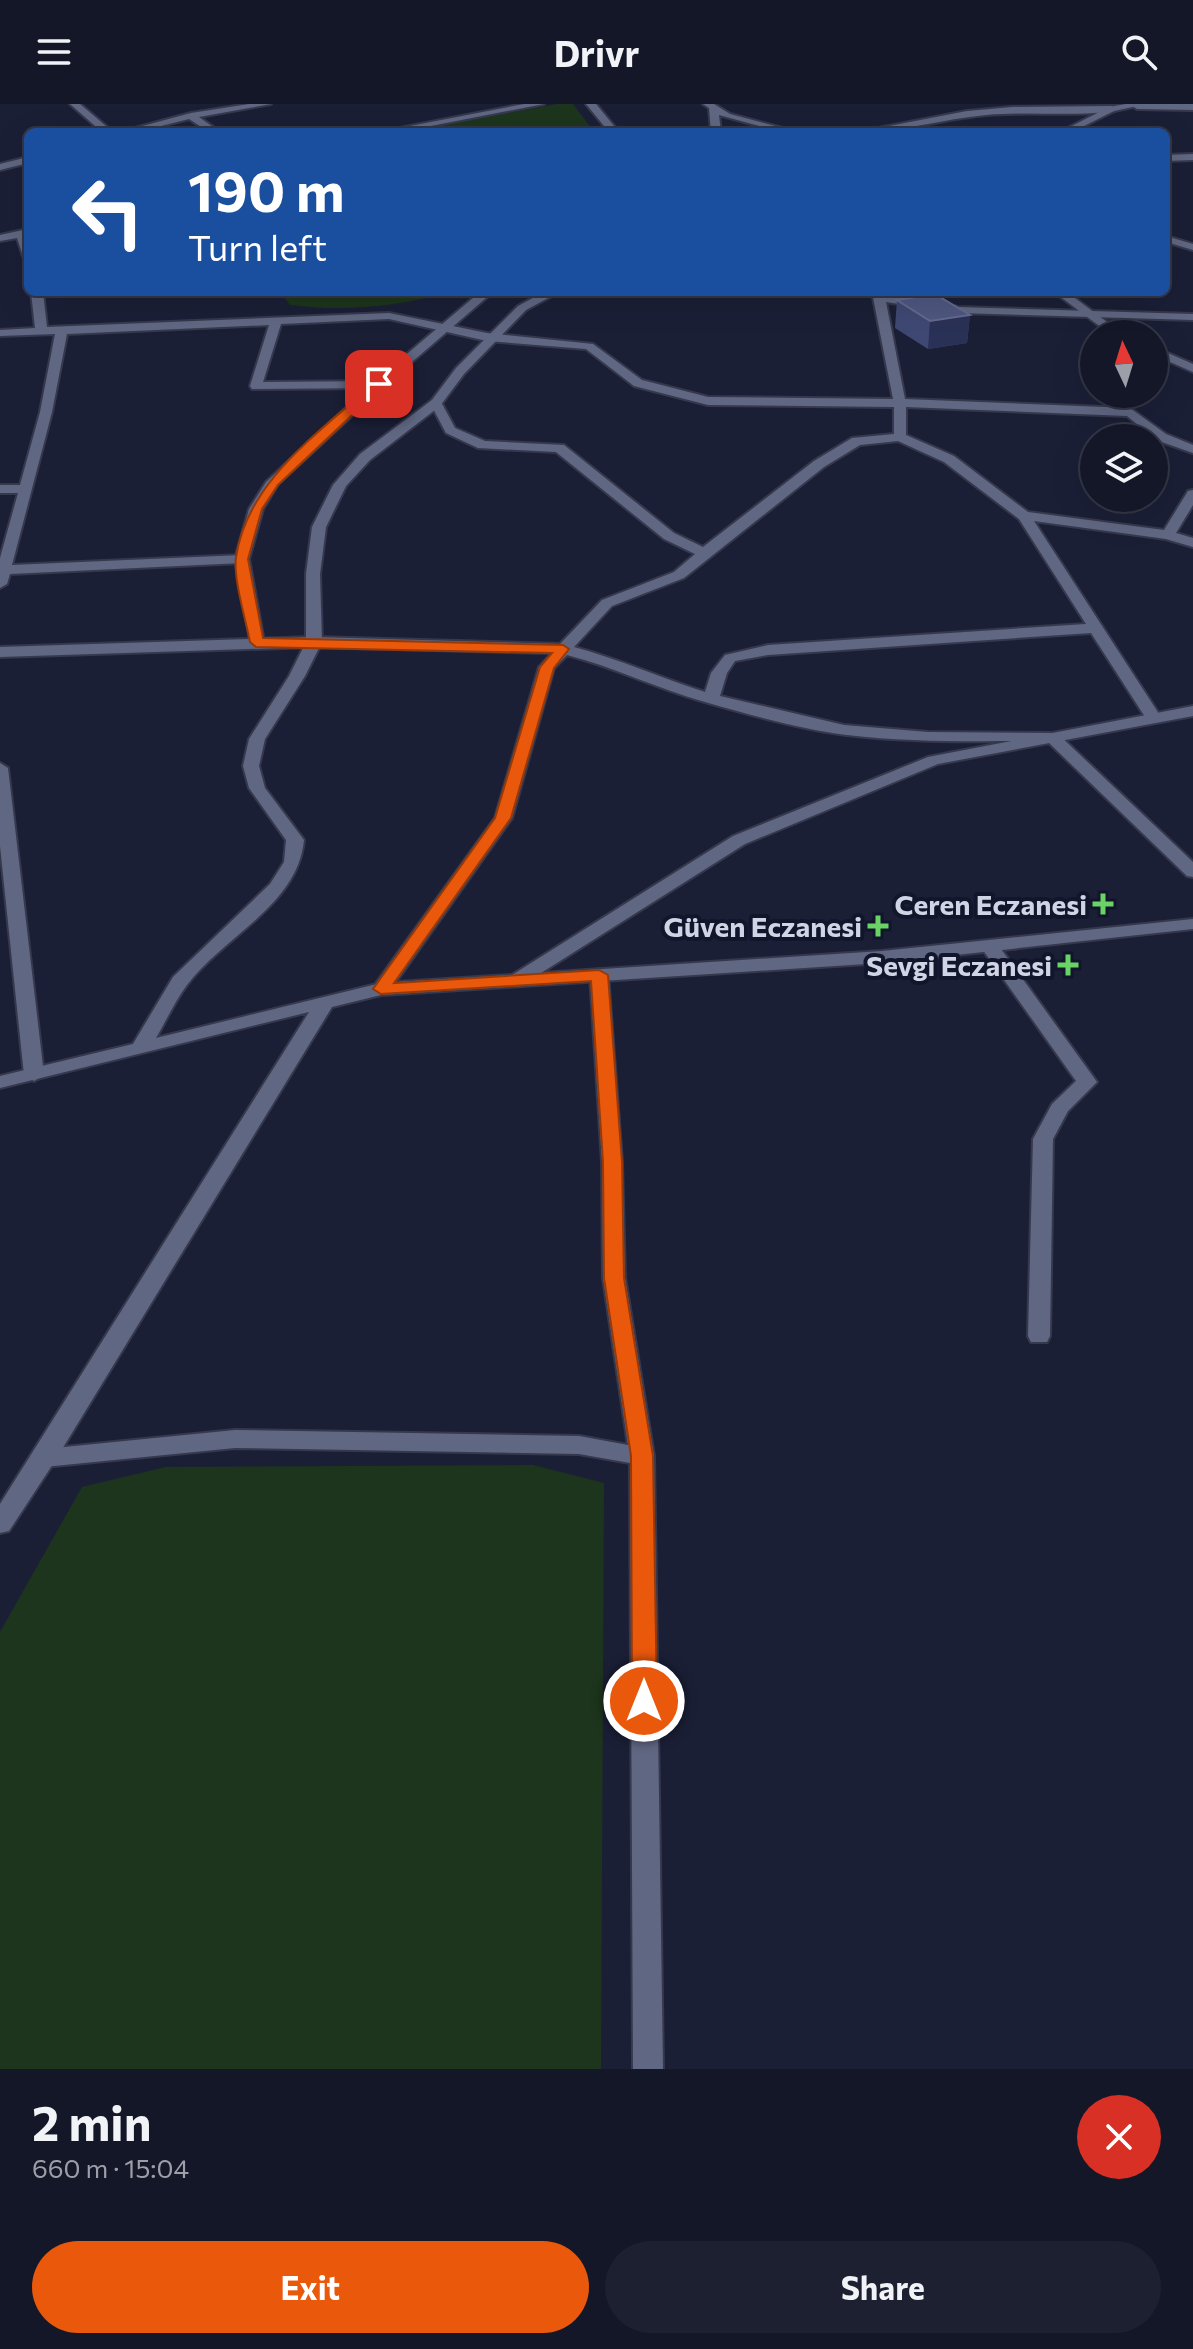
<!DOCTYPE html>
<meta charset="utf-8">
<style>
:root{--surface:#141728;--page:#1d2030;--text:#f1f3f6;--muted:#9d9fa8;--line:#333645;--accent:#ea580c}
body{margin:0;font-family:Commissioner,sans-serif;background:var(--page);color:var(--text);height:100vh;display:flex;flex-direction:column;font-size:30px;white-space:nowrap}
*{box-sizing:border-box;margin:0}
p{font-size:26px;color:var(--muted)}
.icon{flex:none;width:44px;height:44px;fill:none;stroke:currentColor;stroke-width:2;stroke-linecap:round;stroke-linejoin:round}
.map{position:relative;height:1965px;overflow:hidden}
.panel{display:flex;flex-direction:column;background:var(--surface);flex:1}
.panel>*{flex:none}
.top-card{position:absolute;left:24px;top:24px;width:1146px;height:168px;border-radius:12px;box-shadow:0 8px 32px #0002,0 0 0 2px var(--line);background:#1a4fa0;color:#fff;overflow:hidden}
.needle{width:52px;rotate:356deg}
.controls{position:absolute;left:1080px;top:216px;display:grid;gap:16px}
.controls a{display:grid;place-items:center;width:88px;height:88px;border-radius:50%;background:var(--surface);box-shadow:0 8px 32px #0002,0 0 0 2px var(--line);font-size:40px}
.pin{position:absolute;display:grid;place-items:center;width:68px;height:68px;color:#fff;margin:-34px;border-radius:16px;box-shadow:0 4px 12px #0006}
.me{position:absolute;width:88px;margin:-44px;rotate:0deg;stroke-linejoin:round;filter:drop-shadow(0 0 6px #0008)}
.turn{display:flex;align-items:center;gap:28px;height:168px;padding:0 32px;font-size:36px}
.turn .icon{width:104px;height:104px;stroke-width:2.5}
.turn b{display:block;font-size:56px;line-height:68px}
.round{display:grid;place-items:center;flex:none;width:84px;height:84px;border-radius:42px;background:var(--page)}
.summary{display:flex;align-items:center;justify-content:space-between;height:136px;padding:0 32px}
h1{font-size:48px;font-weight:700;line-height:60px}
.button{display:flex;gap:16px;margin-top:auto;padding:16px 32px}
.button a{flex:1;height:92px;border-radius:48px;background:var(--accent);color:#fff;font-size:32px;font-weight:700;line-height:92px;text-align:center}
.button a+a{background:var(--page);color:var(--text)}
header{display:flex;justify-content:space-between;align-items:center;height:104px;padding:0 32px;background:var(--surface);font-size:36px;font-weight:700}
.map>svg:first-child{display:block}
</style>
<header><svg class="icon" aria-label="menu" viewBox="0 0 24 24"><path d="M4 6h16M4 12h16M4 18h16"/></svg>Drivr<svg class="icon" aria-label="search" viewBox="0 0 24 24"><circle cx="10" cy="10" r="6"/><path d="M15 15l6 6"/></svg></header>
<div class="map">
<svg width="1193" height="1965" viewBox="0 0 1193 1965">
<rect width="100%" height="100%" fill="#1b1f36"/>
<path fill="#1d351c" d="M557,0h16l21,28h-189z
M280,188h168c-50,15 -106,20 -158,13z
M533,1361l71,18 -3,586h-601v-437l82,-145 84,-20z"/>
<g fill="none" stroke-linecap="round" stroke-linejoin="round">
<g stroke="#36394d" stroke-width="4">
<path id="minor" d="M70,0h10l33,28h-11z
M249,0h22l-72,13 21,15h-11l-20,-13 -52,13h-17l71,-19z
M524,0h20l-144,28h-21z
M703,0h11l16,10 68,18h-17l-62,-17 2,17h-10l-2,-24z
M1134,0h59v6l-56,-1 -5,-3z
M1112,2l3,5c-42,6 -86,0 -129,4 -43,4 -85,17 -128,17l109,-21 46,-4z
M1193,50v6l-27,1v-6z
M28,53v6l-28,7v-6z
M28,125v30l-5,-3 -6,-18 -17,3v-6z
M31,188h12l4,35 342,-14 98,20 106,11 49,36 66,17 185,2 -21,-107 86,15 235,7v6l-235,-7 -72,-11 19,97 225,9 36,26 27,11v8l-37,-13 -29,-24 -221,-9v28l48,21 74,56 136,18 24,-39 5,-1v15l-17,28 17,5v9l-27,-8 -132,-18 127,196 -2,3h-12l-56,-87 -323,22 -33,6 -8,12 -7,23 124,29 84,7 129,1 136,129v15l-6,-1 -140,-135c-67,0 -134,2 -200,-6 -44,-5 -100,-21 -142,-33 -47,-13 -91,-35 -138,-47l-13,13 -42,150 -124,175h-14l-2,-4 123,-171 44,-151 13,-14 -238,-6 -314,10v-10l314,-10 246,7 42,-44 72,-28 21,-18 -31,-15 -108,-87 -78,-4 -32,-15 -16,-30 2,-3h8l15,28 30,13 79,4 110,88 29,14 111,-86 38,-23 42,-4v-27l-186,-2 -74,-19 -48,-37 -99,-8 -98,-22 -108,5 -18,58 120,-1 2,3 -6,4 -127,1 -2,-3 19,-61 -202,9 -15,78 -40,153 230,-10 7,4 -7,4 -232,11 -3,10 -7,4v-30l18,-65h-18v-8h20l20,-73 15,-78 -55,2v-6l35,-2zM898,337l46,21 75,57 67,105 -318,21 -43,10 -14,18 -6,19c-44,-14 -86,-33 -131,-45l38,-41 72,-28 140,-111 36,-22z
M0,659l8,5 36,307 -10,6 -10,-6 -24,-229z
M989,836l7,2 101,140 -29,29 -15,28 -3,197 -3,6h-16l-3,-6 5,-197 19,-35 24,-23 -96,-135z
M599,865l9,6 14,187 3,116 29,178 9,613h-30l-3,-606 -51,-9 -344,-6 -191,19 -9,-3 -3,-6 3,-6 9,-3 191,-19 344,6 49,9 -25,-167 -1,-116 -12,-187z"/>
</g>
<g stroke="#36394d" stroke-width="4">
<path id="tertiary" d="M586,0h10l23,28h-10z
M1126,0h21l-33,7 -42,21h-12l49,-25z
M1166,132l27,8v6l-27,-8z
M480,188h13l-110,95 -105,97 -15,25 -14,50 15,83 -8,5 -5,-2 -16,-86 14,-50 17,-27 109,-101z
M544,188h15l-33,18 -62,64 -24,32 -70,54 -24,26 -20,41 -6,47 2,68 -17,34 -40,63 -6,27 6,22 39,52c-6,65 -81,97 -117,145 -12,16 -21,36 -31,53l225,-55 131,-8 221,-139 195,-79 265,-51v10l-255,48 -193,80 -204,129 341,-22 311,-32v10l-311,34 -501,32 -49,12 -279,457 -44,67 -9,2v-29l309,-492 -309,76v-12l133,-32 40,-67 97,-93 14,-22 2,-22 -37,-52 -6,-22 6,-27 40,-63 17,-34v-68l6,-47 21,-42 27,-31 72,-54 24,-32 62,-62z
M1054,188h13l56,42h-13z
M1154,243l39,17v8l-39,-17z"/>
</g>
<use href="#minor" fill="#606782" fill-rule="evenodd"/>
<use href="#tertiary" fill="#606782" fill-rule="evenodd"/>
</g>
<path fill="#3f4873" d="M897,196l73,15 -3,28 -39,6 -33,-21z"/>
<path fill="#2a3156" d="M970,211l-3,28 -39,6 2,-28z"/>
<path fill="#4f5780" stroke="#636a8f" stroke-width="2" d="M935,190l35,21 -40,6 -33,-21z"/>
<path fill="#ea580c" stroke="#983908" stroke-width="2" d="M375,278l10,2 -107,101 -16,24 -14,50 15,79 300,7 6,4 -15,19 -43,150 -117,165 205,-13 9,5 14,187 2,116 29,178 4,245 -4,7 -9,3 -8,-3 -4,-7 -1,-245 -27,-178 -1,-116 -12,-181 -210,13 -8,-5 122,-171 45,-151 12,-14 -296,-6 -6,-5c-4,-22 -17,-63 -14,-85 12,-78 85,-125 139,-175z"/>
<g fill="#69d465" stroke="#12162c" stroke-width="3">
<path d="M1099 788h8v8h8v8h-8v8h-8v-8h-8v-8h8z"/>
<path d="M874 810h8v8h8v8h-8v8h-8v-8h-8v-8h8z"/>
<path d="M1064 849h8v8h8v8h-8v8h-8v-8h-8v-8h8z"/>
</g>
<g text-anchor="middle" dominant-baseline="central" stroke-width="8" stroke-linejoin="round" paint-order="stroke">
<g font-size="28" font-weight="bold" fill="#d0d4e4" stroke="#12162c" text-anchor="end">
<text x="1087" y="800">Ceren Eczanesi</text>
<text x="862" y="822">Güven Eczanesi</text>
<text x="1052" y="861">Sevgi Eczanesi</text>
</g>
</g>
</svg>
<div class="controls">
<a><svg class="needle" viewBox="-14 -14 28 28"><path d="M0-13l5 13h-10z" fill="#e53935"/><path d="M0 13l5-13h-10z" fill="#9d9fa8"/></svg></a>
<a><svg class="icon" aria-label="layers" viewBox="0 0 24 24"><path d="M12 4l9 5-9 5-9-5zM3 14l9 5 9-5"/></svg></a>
</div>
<div class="pin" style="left:379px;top:280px;background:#d93025"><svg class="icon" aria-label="arrive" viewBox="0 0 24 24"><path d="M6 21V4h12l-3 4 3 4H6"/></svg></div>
<svg class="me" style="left:644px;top:1597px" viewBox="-20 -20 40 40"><circle r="17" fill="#ea580c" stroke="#fff" stroke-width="3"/><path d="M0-11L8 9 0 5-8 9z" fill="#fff"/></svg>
<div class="top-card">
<div class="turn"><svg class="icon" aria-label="left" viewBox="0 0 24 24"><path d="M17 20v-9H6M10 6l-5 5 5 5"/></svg><div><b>190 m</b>Turn left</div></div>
</div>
</div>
<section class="panel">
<div class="summary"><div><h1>2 min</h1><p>660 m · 15:04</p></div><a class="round" style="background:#d93025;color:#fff"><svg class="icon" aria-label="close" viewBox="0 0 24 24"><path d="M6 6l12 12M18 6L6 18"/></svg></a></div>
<div class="button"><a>Exit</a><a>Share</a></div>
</section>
